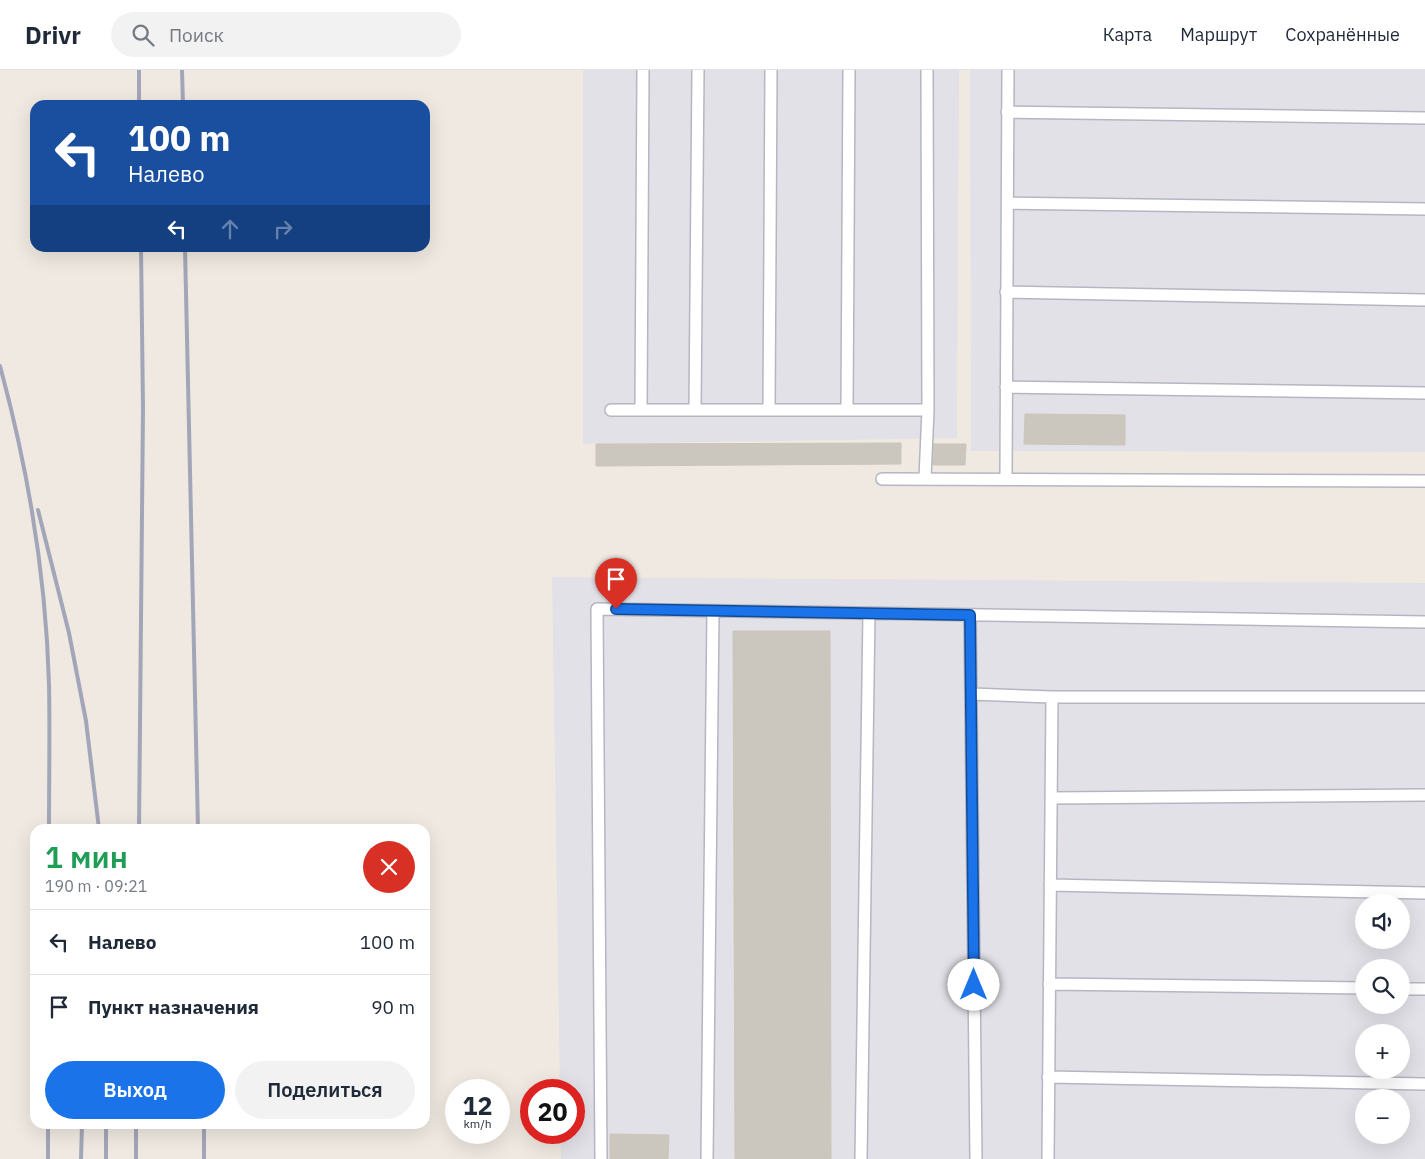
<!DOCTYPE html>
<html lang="ru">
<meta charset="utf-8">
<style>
:root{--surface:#fff;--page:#f2f2f3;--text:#1f2937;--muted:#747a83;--line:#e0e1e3;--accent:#1a73e8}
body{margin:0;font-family:"IBM Plex Sans",sans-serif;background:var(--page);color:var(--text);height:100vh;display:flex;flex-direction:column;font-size:19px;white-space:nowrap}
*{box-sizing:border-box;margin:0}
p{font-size:16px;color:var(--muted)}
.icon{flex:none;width:28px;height:28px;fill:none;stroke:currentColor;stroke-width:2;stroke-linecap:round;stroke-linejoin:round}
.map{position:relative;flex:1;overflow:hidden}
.sheet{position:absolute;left:30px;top:754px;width:400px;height:305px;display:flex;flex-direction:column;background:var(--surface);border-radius:15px;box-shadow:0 5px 20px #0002}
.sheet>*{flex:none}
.guide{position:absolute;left:30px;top:30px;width:400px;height:152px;border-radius:15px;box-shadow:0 5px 20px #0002;background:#1a4fa0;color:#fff;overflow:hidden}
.buttons{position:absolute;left:1355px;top:824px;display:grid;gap:10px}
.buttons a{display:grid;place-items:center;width:55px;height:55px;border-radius:50%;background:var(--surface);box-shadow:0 5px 20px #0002;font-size:25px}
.speed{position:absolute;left:445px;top:1009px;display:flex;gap:10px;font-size:25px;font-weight:700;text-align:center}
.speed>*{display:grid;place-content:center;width:65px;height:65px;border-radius:50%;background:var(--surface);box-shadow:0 5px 20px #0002;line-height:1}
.speed small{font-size:12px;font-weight:400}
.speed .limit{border:8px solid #d22;background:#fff;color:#111}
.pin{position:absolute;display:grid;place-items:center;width:42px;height:42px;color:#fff;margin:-51px -21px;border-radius:50% 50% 50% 0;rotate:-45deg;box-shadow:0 0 5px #0007}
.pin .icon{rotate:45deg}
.me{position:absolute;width:55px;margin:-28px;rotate:0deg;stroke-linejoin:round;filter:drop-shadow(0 0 4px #0008)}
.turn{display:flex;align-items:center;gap:18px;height:105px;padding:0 15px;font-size:22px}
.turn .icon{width:65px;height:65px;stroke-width:2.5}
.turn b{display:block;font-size:35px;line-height:42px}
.lanes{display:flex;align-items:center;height:48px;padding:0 15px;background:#0003;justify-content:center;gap:25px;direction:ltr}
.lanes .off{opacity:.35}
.round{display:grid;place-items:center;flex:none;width:52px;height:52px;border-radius:26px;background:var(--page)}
.headline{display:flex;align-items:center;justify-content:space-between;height:85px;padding:0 15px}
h1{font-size:30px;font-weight:600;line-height:38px;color:#1e9e55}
.button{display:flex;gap:10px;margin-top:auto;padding:10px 15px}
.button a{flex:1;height:58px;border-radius:30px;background:var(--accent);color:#fff;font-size:20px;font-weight:600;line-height:58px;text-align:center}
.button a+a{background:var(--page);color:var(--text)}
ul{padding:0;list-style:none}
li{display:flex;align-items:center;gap:15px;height:65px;padding:0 15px;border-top:1px solid var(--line)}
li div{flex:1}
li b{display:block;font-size:19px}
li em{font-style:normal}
header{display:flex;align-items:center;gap:30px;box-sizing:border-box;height:70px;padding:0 25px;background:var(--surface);border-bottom:1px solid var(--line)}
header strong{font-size:24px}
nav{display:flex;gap:28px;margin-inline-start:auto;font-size:18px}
.search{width:350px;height:45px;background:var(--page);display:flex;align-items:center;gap:12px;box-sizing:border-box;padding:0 18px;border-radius:28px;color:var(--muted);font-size:19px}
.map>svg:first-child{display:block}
</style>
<header>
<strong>Drivr</strong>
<div class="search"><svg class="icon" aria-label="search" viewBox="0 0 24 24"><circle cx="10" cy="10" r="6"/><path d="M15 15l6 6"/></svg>Поиск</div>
<nav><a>Карта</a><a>Маршрут</a><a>Сохранённые</a></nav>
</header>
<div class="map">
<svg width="1425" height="1089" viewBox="0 0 1425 1089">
<rect width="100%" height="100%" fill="#efe9e1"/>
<path fill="#e3e1e8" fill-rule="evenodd" d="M583,0h376l-2,368 -374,6z
M970,0h455v382l-454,-1z
M552,507l873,6v576h-864l-1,-26 14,-1v-42h-14zM1364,832h37v38h-37zM1364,898h37v37h-37zM1364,962h37v38h-37zM1364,1028h37v37h-37z"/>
<path fill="#cbc7bf" stroke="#cbc5ba" d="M1025,344l100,1v30l-101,-1z
M901,373v21l-305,2v-22z
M932,374h34l-1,21h-32z
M733,561h97l1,528h-96z
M610,1064l59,1 -1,24h-58z"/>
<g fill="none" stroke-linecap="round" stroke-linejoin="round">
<g stroke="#b4b7c1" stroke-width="14">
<path id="lane" d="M1007,42l418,6
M1007,133l418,6
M1006,222l419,8
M1006,317l419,6
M641,339l2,-339
M611,340h317
M695,340l3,-340
M769,340l2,-340
M847,340l2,-340
M925,408l3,-68 -1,-340
M882,409l543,2
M1006,409l2,-409
M970,545l6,544
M971,624l81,3 -4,462
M1052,627h373
M1051,728l374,-3
M1050,815l375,8
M1049,914l315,4
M1401,919h24
M1048,1007l377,7
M601,1089l-4,-550 828,13
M707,1089l6,-548
M861,1089l8,-546"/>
</g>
<use href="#lane" stroke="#fff" stroke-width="11"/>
<path stroke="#a3a6b8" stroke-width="4" d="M139,0v35
M182,0l1,35
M185,178l13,581
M0,296c28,103 46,211 49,318 1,48 0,97 0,145
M38,440l31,123 17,88 13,108
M139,759l4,-421 -2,-160
M204,1054v35
M48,1089v-35
M81,1089l1,-35
M106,1089v-35
M136,1089v-35"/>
</g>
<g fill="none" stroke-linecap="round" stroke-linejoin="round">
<g stroke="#114b97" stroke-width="12">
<path id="route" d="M616,539l354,6 4,370"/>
</g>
<use href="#route" stroke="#1a73e8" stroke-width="9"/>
</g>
</svg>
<div class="buttons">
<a><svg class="icon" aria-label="sound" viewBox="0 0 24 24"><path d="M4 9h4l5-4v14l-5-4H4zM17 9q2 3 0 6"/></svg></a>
<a><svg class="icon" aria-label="search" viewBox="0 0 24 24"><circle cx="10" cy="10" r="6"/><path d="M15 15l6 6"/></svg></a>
<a>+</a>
<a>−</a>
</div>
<div class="speed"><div>12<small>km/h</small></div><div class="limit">20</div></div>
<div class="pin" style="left:616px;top:539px;background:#d93025"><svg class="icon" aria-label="arrive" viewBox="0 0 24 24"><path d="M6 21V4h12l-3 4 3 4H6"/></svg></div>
<svg class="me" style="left:974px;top:915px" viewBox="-20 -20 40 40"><circle r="19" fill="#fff"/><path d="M0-13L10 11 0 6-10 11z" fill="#1a73e8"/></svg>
<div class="guide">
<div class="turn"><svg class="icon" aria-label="left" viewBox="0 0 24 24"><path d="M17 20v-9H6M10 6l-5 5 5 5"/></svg><div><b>100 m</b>Налево</div></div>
<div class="lanes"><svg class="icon" aria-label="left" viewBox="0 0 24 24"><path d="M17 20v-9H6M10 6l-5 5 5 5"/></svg><svg class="icon off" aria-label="ahead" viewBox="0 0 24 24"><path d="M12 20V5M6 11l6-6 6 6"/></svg><svg class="icon off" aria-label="right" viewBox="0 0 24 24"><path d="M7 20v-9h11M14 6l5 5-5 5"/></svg></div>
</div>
<section class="sheet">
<div class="headline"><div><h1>1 мин</h1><p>190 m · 09:21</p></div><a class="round" style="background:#d93025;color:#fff"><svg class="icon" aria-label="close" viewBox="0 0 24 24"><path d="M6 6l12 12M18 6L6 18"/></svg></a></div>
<ul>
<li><svg class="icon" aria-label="left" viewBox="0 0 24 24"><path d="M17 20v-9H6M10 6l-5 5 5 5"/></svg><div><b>Налево</b></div><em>100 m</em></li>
<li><svg class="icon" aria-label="arrive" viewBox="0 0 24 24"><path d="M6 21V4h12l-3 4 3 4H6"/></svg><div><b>Пункт назначения</b></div><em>90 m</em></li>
</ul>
<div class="button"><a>Выход</a><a>Поделиться</a></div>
</section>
</div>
